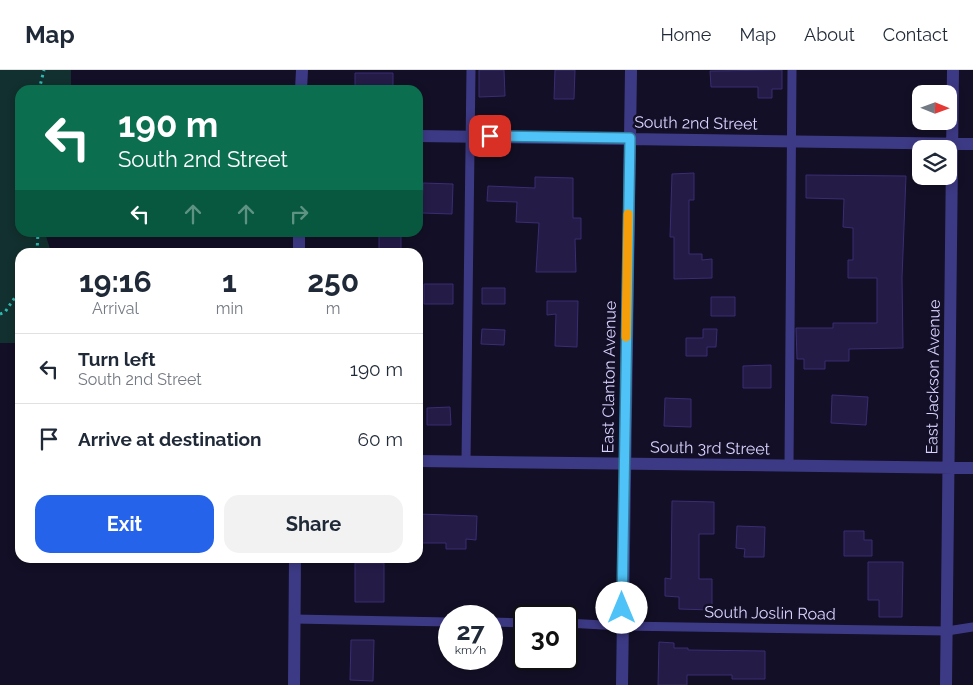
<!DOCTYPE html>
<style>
:root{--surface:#fff;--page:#f2f2f3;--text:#1f2937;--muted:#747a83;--line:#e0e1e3;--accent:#2563eb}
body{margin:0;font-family:Raleway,sans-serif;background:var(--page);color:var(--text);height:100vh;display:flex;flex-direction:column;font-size:19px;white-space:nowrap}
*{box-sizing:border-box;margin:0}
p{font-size:16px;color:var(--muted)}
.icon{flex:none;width:28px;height:28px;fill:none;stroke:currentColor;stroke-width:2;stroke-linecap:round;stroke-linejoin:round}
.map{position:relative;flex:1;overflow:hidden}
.side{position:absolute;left:15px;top:178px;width:408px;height:315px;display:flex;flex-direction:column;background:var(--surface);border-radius:15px;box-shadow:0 2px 8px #0003}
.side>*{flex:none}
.guide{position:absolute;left:15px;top:15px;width:408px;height:152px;border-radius:15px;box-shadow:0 2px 8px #0003;background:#0b6e4f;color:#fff;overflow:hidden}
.needle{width:32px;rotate:91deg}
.buttons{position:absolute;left:912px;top:15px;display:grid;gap:10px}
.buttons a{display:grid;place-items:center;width:45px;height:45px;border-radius:10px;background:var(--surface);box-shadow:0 2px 8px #0003;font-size:25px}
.speed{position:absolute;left:438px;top:535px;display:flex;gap:10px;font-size:25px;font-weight:700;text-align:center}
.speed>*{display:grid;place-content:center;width:65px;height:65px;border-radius:50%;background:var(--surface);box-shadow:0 2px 8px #0003;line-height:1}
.speed small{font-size:12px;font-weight:400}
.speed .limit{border:2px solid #111;border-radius:8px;background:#fff;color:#111}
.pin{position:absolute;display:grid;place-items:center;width:42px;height:42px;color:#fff;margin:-21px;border-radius:10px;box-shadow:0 2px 8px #0006}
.me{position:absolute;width:55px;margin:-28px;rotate:0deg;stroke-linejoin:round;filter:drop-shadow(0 0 4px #0008)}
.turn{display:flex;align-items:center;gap:18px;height:105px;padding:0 20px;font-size:22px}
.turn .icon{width:65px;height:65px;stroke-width:2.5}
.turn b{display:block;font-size:35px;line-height:42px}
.lanes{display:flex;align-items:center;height:48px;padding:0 20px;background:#0003;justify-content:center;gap:25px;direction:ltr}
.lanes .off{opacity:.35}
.eta{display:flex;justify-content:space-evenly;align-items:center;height:85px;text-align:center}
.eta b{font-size:30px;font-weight:700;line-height:35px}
.cta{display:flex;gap:10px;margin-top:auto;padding:10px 20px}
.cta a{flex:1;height:58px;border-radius:15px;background:var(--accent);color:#fff;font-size:20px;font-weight:700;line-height:58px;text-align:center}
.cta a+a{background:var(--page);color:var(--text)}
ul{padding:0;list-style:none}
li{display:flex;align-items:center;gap:15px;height:70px;padding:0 20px;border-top:1px solid var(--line)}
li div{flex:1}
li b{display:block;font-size:19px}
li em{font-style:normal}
header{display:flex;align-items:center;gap:30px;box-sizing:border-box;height:70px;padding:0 25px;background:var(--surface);border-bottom:1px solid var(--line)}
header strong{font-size:24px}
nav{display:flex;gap:28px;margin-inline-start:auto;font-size:18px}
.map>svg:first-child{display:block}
</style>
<header>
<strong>Map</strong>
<nav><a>Home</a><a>Map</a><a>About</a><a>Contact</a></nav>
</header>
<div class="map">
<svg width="973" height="615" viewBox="0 0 973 615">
<rect width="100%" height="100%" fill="#130f26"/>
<path fill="#12302f" d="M0,0h71v20h-51v142l25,1 6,19h-31v91h-20z"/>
<path fill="#241b47" stroke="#3b2d73" d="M479,0h25l1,26 -26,1z
M555,0h20l-1,29h-20z
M782,0v19h-10v9h-14v-11h-47l-1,-16z
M355,3h38v16l-38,1z
M694,103v27h-5v54h13v6l10,-1v19l-38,1v-42h-4l2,-63z
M806,105l100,1 -4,102 1,70 -54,1v12h-24v8h-21v-10h-7l-1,-31h37v-5h44v-45h-29v-18h5v-32l-10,-1 1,-28 -38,-1z
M535,107l38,1v40h8v21h-6l1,33h-40l3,-49 -23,-1 1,-20 -30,-1 1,-15 47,2z
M423,113l30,1 -1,30 -30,-1z
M379,162h22v20h-22z
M424,214h29v20h-29z
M482,218h23v16h-23z
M711,227h24v19h-24z
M547,231h31l-1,46 -22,-1 1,-32 -9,1z
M482,259l23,1 -1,15 -23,-1z
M703,259h14l-1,18h-9v9h-21v-18h17z
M771,295v23h-28v-22z
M832,325l36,2 -2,28 -35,-2z
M665,328l26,1v28l-27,-1z
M450,337l1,18h-24v-17z
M672,431l42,1v32h-15v45h13v31l-33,-1v-12l-14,-1v-18l6,1z
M418,444l59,2 -1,24 -10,-1v10h-20v-6h-28z
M737,456l28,1 -1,30h-20l1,-8 -9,-1z
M844,461h20v9h8v16h-28z
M868,492h35l-1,55h-23v-17h-11z
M355,493h29v39h-29z
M351,570h23l-1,41 -23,-1z
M659,572l15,1v5h14v2l77,1v28h-33v-4h-45v10h-29z"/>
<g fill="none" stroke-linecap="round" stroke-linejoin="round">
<path stroke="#2fb8b0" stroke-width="3" stroke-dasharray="2.5 4" stroke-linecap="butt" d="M39,20l5,-20
M37,182l1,-20
M0,244l5,-2 15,-22"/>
<path stroke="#3d3a85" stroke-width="9" d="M466,391l5,-391
M789,395l3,-395
M294,549l155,3
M491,552l33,1
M566,553l56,3 325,5 26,-4"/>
<path stroke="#3d3a85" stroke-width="12" d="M301,20l1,-20
M418,66l555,8
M299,182v-20
M418,391l555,7
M294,615l1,-127
M622,615l9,-615
M946,615l7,-615"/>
</g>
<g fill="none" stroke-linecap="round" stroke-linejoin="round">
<g stroke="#337fa1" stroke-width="12">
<path id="route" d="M490,66l140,2 -8,470"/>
</g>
<use href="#route" stroke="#4fc3f7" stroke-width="9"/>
<path stroke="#f59e0b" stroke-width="9" d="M626,267l2,-123"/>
</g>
<g text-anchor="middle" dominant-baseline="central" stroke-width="5" stroke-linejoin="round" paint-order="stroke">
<g font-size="16" fill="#d9d4ff" stroke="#130f26">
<text transform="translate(696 53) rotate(1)">South 2nd Street</text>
<text transform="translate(609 307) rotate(-89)">East Clanton Avenue</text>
<text transform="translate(933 307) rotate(-89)">East Jackson Avenue</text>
<text transform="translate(710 378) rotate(1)">South 3rd Street</text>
<text transform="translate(770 543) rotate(1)">South Joslin Road</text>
</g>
</g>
</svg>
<div class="buttons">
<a><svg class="needle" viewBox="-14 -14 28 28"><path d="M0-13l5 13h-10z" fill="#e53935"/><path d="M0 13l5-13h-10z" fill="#747a83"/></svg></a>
<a><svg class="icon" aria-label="layers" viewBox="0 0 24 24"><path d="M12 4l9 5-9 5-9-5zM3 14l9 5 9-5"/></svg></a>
</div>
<div class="speed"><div>27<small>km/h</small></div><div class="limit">30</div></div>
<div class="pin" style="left:490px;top:66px;background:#d93025"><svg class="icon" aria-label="arrive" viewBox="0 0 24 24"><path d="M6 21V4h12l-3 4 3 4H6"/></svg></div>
<svg class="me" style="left:622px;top:538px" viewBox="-20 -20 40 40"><circle r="19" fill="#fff"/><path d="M0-13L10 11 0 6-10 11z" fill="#4fc3f7"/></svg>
<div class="guide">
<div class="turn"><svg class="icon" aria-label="left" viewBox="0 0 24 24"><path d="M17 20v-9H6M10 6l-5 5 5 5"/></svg><div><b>190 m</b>South 2nd Street</div></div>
<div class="lanes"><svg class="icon" aria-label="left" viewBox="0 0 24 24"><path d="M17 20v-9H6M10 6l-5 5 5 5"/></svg><svg class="icon off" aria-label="ahead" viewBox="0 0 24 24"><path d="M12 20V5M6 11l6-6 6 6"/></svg><svg class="icon off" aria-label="ahead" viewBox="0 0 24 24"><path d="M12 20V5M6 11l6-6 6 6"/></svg><svg class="icon off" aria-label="right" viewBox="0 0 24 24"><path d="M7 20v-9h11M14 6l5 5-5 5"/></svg></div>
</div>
<section class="side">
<div class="eta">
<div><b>19:16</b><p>Arrival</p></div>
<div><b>1</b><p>min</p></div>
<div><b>250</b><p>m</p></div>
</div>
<ul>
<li><svg class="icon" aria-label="left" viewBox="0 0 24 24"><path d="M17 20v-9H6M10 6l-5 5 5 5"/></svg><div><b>Turn left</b><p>South 2nd Street</p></div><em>190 m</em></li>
<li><svg class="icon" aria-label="arrive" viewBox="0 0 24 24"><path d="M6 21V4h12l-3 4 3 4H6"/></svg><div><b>Arrive at destination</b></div><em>60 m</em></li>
</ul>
<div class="cta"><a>Exit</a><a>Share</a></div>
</section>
</div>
